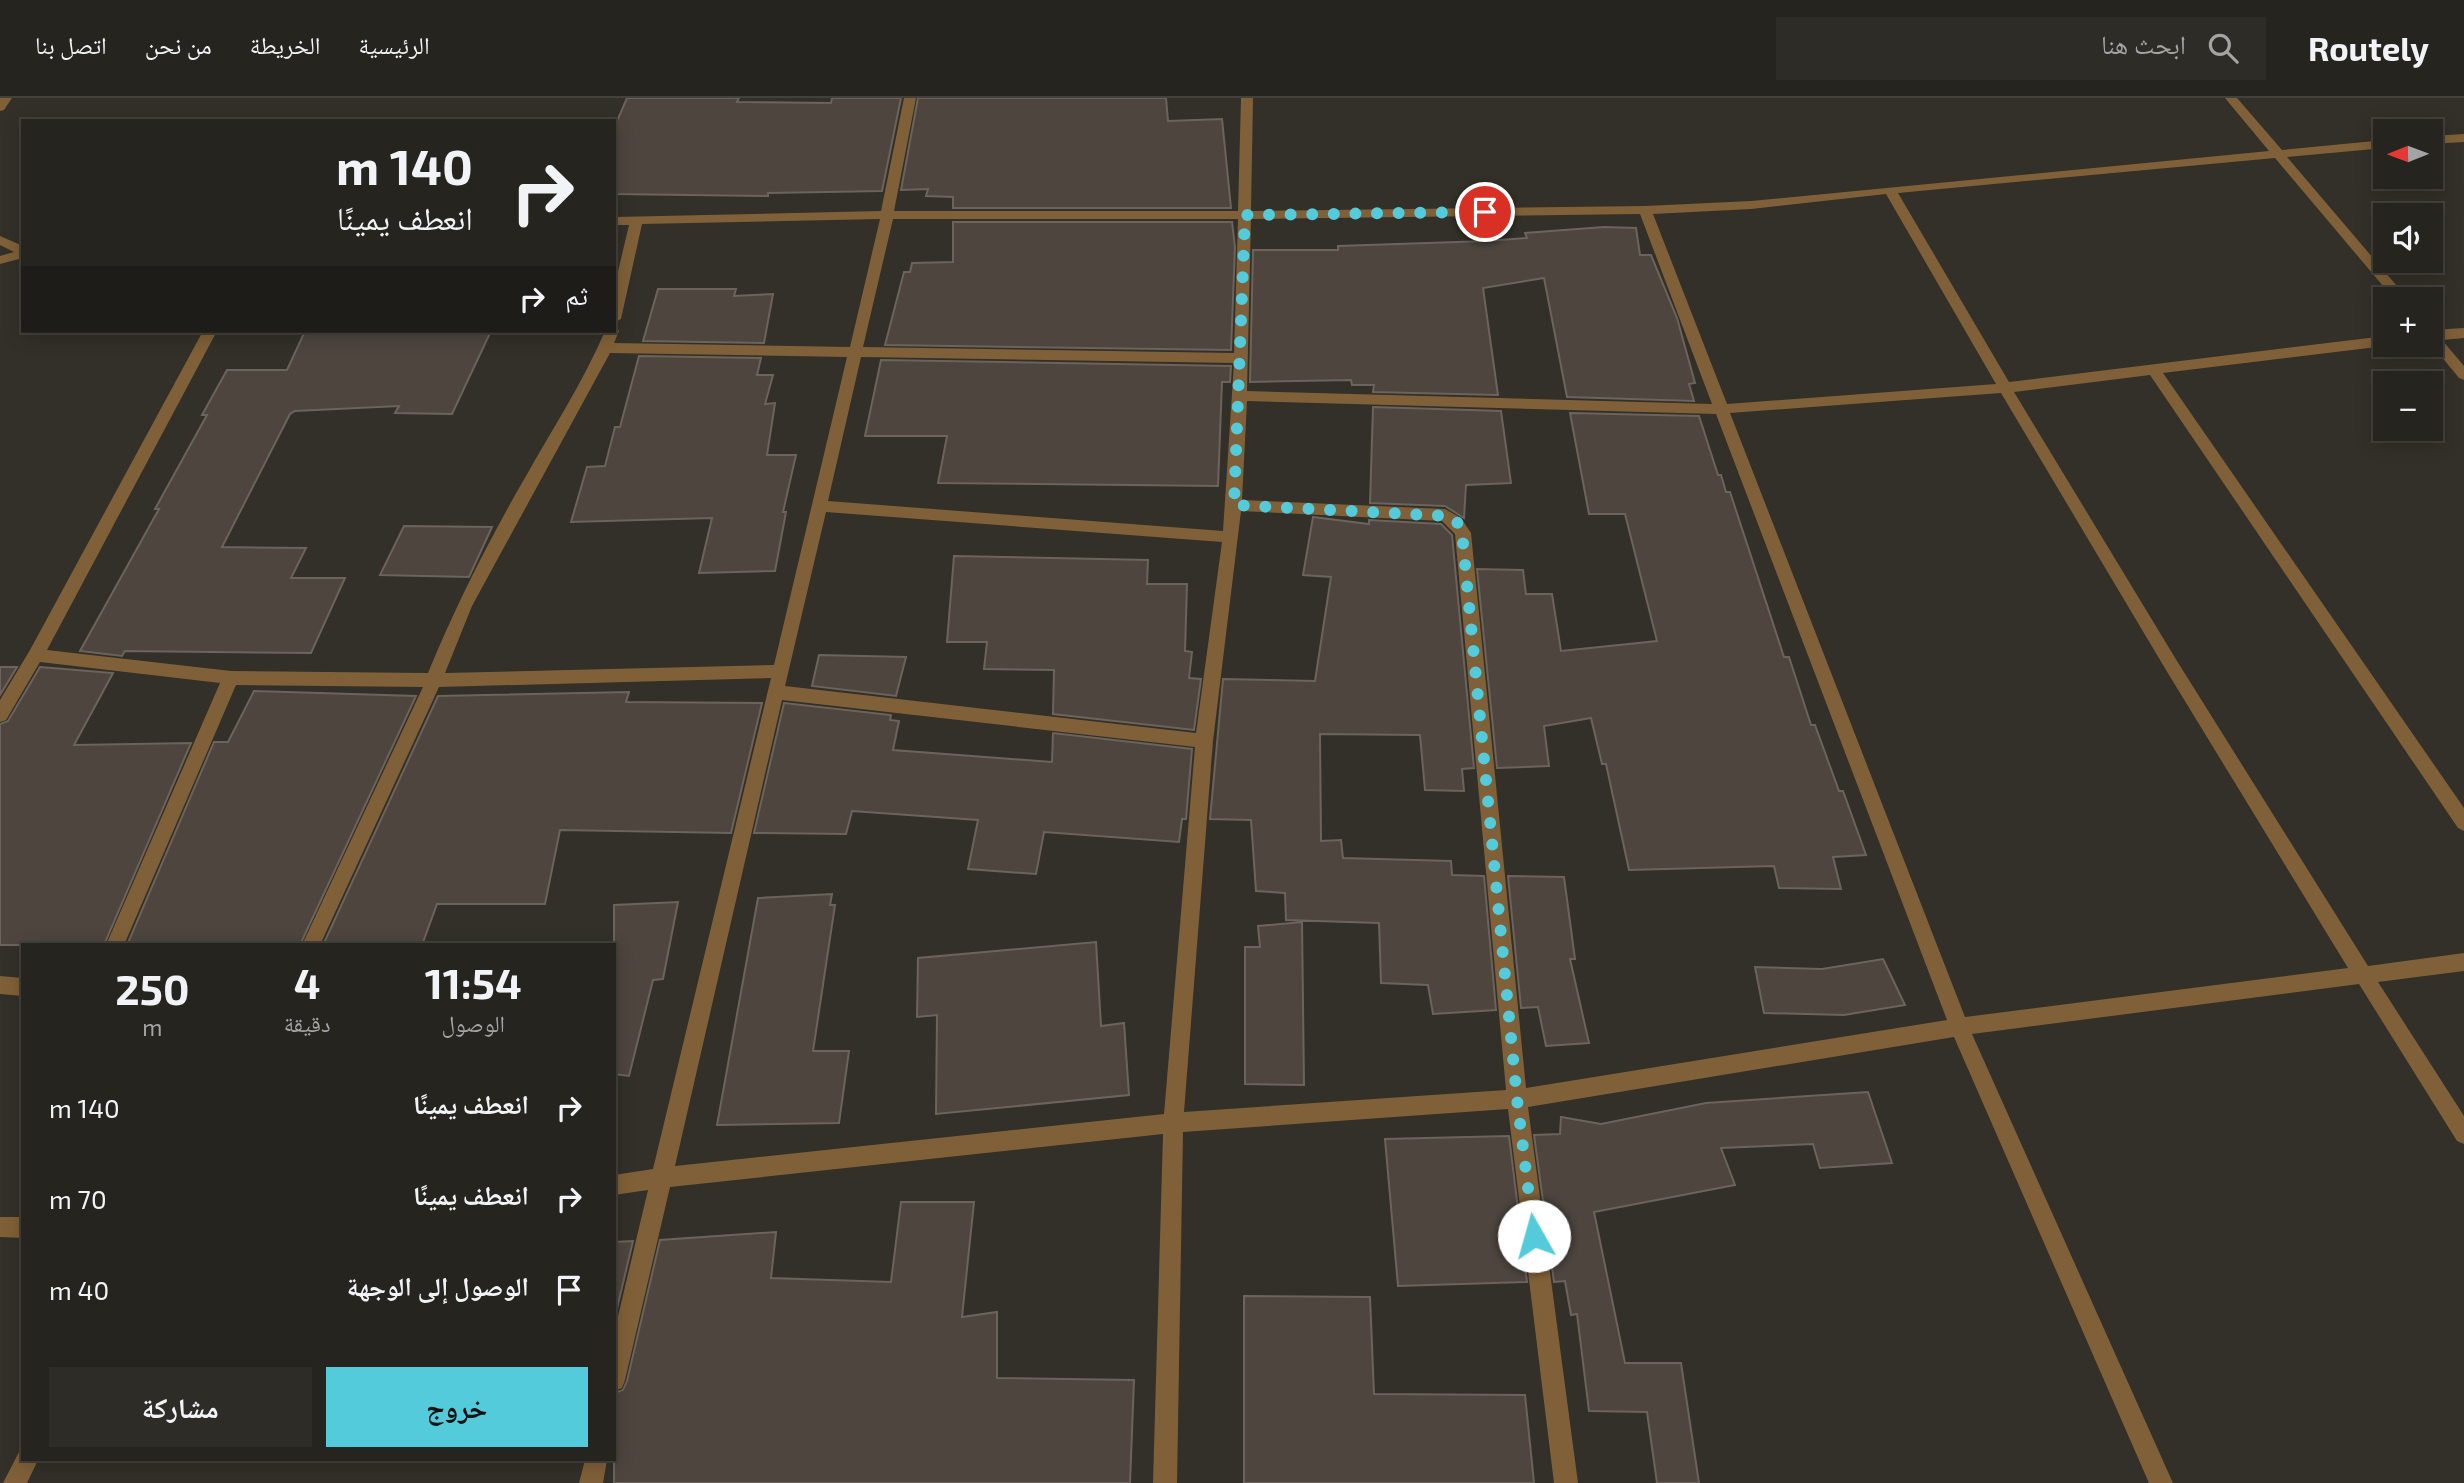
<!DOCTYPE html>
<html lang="ar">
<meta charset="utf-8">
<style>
:root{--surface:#26241e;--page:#2e2c27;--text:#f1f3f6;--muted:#a4a4a4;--line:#42413c;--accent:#53cbdb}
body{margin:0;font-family:"Exo 2","Noto Naskh Arabic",sans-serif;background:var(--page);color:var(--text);direction:rtl;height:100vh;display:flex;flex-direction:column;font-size:26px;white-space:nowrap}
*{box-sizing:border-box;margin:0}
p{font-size:23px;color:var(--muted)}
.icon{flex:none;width:38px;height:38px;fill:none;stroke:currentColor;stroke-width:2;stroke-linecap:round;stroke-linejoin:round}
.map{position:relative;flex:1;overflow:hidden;direction:ltr}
.side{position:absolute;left:21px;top:845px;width:595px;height:518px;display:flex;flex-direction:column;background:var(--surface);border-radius:0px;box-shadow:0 4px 18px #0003,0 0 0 2px var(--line);direction:rtl}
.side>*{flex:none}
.guide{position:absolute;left:21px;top:21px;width:595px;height:214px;border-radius:0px;box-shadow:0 4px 18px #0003,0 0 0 2px var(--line);direction:rtl;background:#26241e;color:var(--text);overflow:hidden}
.needle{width:46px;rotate:269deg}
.buttons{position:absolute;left:2373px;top:21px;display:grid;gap:14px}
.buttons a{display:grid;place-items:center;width:70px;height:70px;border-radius:0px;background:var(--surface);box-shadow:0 4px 18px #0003,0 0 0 2px var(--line);font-size:35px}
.pin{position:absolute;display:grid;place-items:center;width:60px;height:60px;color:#fff;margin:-30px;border:4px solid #fff;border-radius:50%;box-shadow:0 2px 7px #0007}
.me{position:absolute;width:77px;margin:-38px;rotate:353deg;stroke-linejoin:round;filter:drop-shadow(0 0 5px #0008)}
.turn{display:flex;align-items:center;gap:24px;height:147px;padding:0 28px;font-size:32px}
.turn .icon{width:91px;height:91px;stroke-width:2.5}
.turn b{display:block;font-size:49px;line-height:60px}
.then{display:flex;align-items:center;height:66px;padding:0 28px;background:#0003;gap:14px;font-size:26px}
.eta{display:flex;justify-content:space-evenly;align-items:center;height:119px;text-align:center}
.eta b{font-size:42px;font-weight:700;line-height:49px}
.button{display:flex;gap:14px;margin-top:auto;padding:14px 28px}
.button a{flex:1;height:80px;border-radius:0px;background:var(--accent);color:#111;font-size:28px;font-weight:700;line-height:80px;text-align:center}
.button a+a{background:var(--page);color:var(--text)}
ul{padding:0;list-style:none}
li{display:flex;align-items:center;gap:21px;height:91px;padding:0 28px}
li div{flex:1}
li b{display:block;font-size:26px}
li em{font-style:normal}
header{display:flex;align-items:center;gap:42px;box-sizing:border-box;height:98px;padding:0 35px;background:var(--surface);border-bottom:2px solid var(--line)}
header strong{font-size:33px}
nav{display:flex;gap:38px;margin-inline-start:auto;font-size:24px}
.search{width:490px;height:63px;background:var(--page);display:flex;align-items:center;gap:18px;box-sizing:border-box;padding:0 24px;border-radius:0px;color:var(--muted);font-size:26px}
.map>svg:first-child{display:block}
</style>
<header>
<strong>Routely</strong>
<div class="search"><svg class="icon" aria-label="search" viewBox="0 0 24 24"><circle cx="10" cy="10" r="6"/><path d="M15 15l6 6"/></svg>ابحث هنا</div>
<nav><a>الرئيسية</a><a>الخريطة</a><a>من نحن</a><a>اتصل بنا</a></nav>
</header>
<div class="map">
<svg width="2464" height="1385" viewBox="0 0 2464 1385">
<rect width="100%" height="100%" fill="#323028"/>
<path fill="#4d453e" stroke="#6c635c" stroke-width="2" d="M627,0h112l-2,4 94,1 1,-5h69l-19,93 -114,2v3l-154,-2v-66z
M918,0h248l2,23 54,-2 9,89h-278v-11l-27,-1 2,-7 -27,1z
M953,124h279l3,25 -4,103 -346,-5 19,-73h6l2,-9 41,-1z
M1604,129l32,1 4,27h11l26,63 18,65 -6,1 5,17 -127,-4 -23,-119 -61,10 15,107 -125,-3 1,-7h-22l-1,-5 -101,2 3,-132h85v-4l149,-5 40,-3 -2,-5z
M658,191h78l-2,7 39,-2 -9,49 -121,-2z
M305,233h186l-39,83 -57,-1 4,-7 -104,5 -5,3 -68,133 84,1 -15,30h54l-34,75 -186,-2 -3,5 -42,-5 79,-142h-4l52,-94h-5l25,-45h60z
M639,258l122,2 -4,17h16l-8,29 10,-1 -8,52h29l-13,57h3l-11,59 -76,2 13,-55 -141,4 16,-55 18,-1 10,-39h5z
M881,262l350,6 -1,16h-8l-4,104 -280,-3 9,-47h-82z
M1373,309l128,4 10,72 -45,2 -2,33 -19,-12 -75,-3z
M1570,315l129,3 19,59h3l5,17h4l54,165h5l22,68h4l24,66h4l23,64 -33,2 8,32 -62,-1 -5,-22 -145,4 -23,-106h-4l-11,-46 -47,8 5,40 -52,2 -20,-199 46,1 3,24h26l9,57 96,-10 -32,-127h-36z
M1313,419l56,7v-4l72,4 11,11 22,233 -12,1 2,22 -39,-1 -5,-55 -100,-1 1,107 20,-1 2,18 108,3 1,14 32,1 12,134 -63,4 -5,-29 -47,-2 -2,-60 -93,-3 -1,-27 -29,-2 -5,-71 -41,-1 13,-140 92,2 16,-104 -28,-2z
M404,428l88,1 -23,50 -89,-2z
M954,458l194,4 -1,24h40l-2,67 7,1 -3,26 12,1 -7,51 -141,-16 1,-44 -70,-1 3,-27h-40z
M819,557l87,2 -10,39 -84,-10z
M0,569h17l-17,28z
M40,569l73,6 -39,72 117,-2 -87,202h-104v-221l8,-3z
M254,593l162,5 -116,249h-173l87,-203h14z
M629,594l-3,10 136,1 -31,130 -171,-3 -15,74h-108l-15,41h-99l115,-249z
M784,605l107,12 -1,5 9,1 -6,29 159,12 1,-29 139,16 -6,70h-4l-3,23 -135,-10 -8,42 -68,-5 10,-49 -126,-9 -6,23 -92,-1z
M1508,778l56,1 11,82h-5l19,84 -43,3 -8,-39 -17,1z
M832,796l-2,11h5l-22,146h36l-10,72 -122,2 41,-227z
M678,804l-15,77 -10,1 -24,96 -15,-2v-169z
M1302,824l2,163 -59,-1v-137h15l-2,-21z
M1096,844l5,84 23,-3 5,72 -193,19 1,-99 -20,2 1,-59z
M1883,861l22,46 -61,10 -80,-2 -9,-46 67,2z
M1868,994l24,71 -72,5 -7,-24 -92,4 14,37 -141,27 31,151h56l18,120h-42l-10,-71 -58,-1 -12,-97 -6,1 -6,-34 -11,1 -20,-147 26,-1 1,-17 40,7 105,-21z
M1509,1038l18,146 -129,4 -13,-147z
M901,1104h73l-12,115 35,-5v66l137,2 -4,103h-516v-90l9,-3 4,-9 33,-141 116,-8 -5,46 120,4z
M633,1143l-19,80v-79z
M1244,1198l126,1 4,97 151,1 9,88h-290z"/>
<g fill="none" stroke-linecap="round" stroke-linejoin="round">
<path fill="#7f6038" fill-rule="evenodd" d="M0,0h12l-8,12 -4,1z
M904,0h12l-22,113h344l3,-113h12l-2,113 394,-5 106,-5 518,-50 -44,-53h12l45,52 103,-10v8l-98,9 121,142h-14l-119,-141 -377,35 111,189 376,-46v9h3l-3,1 -222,27 301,435v23l-6,-3 -308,-453 -136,17 163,269 191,305 96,-13v18l-86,11 86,134v28l-7,-3 -98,-157 -387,50 201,449h-24l-195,-446 -426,70 50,376h-24l-46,-374 -325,23 -6,351h-24l10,-349 -493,53 -45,193 -3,8 -8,3v-58l34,-143 -34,5v-20l39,-6 118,-491 -332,9 -119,258h-18l121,-258 -187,-2 -112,260h-18l114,-262 -180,-21 -34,58 -6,2v-22l30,-50 173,-319h14l-170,319 184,21 197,2c28,-68 61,-133 98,-197 27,-48 57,-94 79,-145h9v-4l3,1 2,3 -5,12 236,4 30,-128 -238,5 -21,95 -7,4v-35l15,-63h-15v-8l267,-6zM1886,96l110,190 -269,20 -74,-190 98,-5zM1640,116l72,190 -465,-13 4,-172zM893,121h345l-4,134 -371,-6zM610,255l237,4 -73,308 -329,8 27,-67zM861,259l373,6 -11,168 -395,-30zM2001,295l165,277 182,298 -383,49 -235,-604zM1247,303l469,13 231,606 -421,68 -55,-555 -10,-15 -16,-9 -203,-9zM1241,413l201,10 13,13 51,556 -322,22 29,-371zM826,414l396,30 -26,191 -411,-47zM782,602l413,47 -31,367 -489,52z
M2464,36v8l-33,2v-8z
M0,138l23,10v12l-23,6v-8l14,-4 -14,-7z
M2464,230v10l-22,2 22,26v14l-5,-2 -28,-34v-14z
M0,878l23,2v18l-23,-2z
M0,1119h23v21l-23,-1z
M23,1352v10h15l-11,23h-24l16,-31z
M585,1362h22l-4,23h-24z"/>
</g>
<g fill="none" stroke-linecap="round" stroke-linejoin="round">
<path stroke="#53cbdb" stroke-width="12" stroke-dasharray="0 21.6" d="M1485,114l-240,3 -11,290 212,11 11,6 5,11 55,566 17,137"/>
</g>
</svg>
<div class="buttons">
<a><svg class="needle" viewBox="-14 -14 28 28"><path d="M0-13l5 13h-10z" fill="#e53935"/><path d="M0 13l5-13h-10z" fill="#a4a4a4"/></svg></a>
<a><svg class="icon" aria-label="sound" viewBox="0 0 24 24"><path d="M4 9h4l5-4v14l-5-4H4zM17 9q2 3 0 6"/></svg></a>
<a>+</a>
<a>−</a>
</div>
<div class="pin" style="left:1485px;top:114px;background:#d93025"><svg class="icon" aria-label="arrive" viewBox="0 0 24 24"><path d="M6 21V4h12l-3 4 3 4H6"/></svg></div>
<svg class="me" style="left:1534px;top:1138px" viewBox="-20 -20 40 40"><circle r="19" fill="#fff"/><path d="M0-13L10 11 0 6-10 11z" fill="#53cbdb"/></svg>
<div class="guide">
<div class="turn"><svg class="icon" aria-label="right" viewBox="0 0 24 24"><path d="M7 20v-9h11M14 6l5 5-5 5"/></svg><div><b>140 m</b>انعطف يمينًا</div></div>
<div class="then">ثم<svg class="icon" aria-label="right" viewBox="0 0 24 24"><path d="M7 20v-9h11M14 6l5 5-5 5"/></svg></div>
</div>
<section class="side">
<div class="eta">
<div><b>11:54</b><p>الوصول</p></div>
<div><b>4</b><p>دقيقة</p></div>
<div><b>250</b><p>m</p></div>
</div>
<ul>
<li><svg class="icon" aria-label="right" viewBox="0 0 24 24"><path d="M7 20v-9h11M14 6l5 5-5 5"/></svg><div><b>انعطف يمينًا</b></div><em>140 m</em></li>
<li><svg class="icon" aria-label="right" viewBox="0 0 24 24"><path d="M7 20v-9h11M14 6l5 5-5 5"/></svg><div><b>انعطف يمينًا</b></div><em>70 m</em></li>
<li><svg class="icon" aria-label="arrive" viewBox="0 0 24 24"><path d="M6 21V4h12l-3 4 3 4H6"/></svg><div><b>الوصول إلى الوجهة</b></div><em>40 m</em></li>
</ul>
<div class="button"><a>خروج</a><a>مشاركة</a></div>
</section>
</div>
